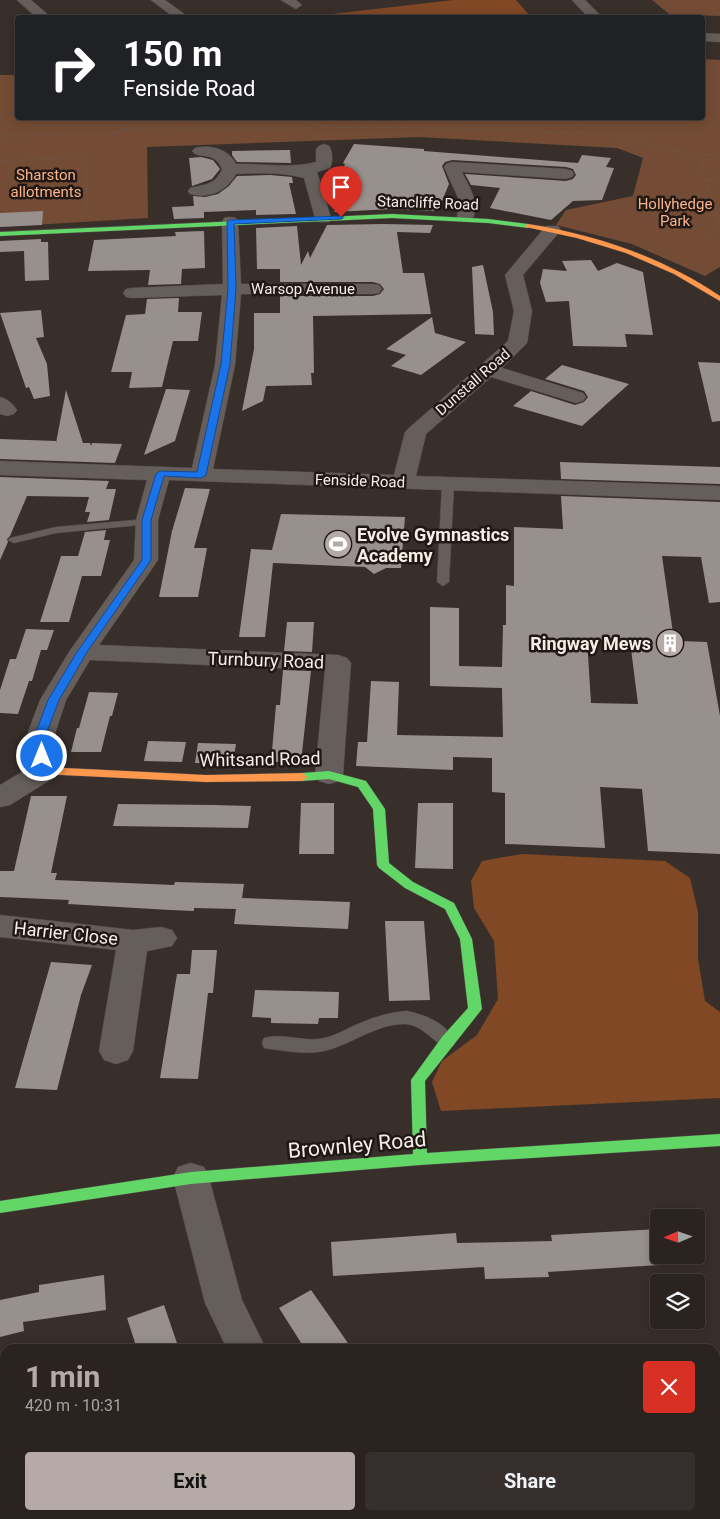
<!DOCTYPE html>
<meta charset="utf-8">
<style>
:root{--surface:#2a2320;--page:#362f2d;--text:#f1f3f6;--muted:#a5a4a5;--line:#46403e;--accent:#b5aaa5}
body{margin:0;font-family:Roboto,sans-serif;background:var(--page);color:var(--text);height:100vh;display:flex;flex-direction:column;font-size:19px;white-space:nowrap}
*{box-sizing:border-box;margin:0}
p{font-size:16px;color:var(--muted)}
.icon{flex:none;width:28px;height:28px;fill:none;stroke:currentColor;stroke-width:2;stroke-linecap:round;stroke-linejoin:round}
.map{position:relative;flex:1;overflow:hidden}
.details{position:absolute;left:0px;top:1344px;width:720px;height:176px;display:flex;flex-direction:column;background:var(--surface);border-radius:15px 15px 0 0;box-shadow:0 2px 12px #0003,0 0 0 1px var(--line)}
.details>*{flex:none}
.top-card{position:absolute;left:15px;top:15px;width:690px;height:105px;border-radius:5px;box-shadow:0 2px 12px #0003,0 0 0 1px var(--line);background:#202124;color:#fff;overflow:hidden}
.needle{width:32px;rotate:268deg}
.buttons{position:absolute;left:650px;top:1209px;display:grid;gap:10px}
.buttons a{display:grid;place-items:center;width:55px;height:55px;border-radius:5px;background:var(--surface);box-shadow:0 2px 12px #0003,0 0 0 1px var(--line);font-size:25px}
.pin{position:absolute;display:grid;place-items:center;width:42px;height:42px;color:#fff;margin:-51px -21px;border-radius:50% 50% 50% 0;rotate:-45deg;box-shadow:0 0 5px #0007}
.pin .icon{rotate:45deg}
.me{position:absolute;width:55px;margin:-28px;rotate:0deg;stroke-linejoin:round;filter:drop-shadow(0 0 4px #0008)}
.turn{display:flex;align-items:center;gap:18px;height:105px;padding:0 25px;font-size:22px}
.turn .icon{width:65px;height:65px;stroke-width:2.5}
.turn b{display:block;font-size:35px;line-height:42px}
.round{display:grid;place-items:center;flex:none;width:52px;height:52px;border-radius:5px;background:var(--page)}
.summary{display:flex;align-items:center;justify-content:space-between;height:85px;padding:0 25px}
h1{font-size:30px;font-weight:700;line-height:38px;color:var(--accent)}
.button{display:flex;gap:10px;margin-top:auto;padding:10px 25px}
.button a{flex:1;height:58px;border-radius:5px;background:var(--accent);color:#111;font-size:20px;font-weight:700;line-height:58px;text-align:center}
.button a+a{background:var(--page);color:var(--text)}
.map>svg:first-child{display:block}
</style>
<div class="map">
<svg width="720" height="1519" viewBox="0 0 720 1519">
<rect width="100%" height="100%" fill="#382f2b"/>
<path fill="#744c35" d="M652,0h68v16l-51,-2z
M703,59l17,1v207l-15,9 -73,-32 -76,-19 10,-15 67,-14 10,-38 -26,-10 -198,-11 -272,10 1,71 -148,9v-152h17l1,43h684z"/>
<path fill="#804825" d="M453,0h63l15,17h-200l1,-3z
M522,854l143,7 25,17 8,34v47l7,42 15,11v86l-279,13 -9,-29 10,-21 35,-26 21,-36 -4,-58 -20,-33 -3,-27 11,-20z"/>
<path fill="#98908c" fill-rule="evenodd" d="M354,144l70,5v2l154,12 4,-8 29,3 -5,9 8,1 -12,32 -29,1 -22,19 -61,-12 10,-20 -29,-3 -6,-11 101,7 7,-2 3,-4 -3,-6 -7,-2 -114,-7 -7,2 -3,4 7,18 -11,27 -46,-2 -58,3 13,-25 -7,-1 6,-11h-6l5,-11 -2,-1z
M290,150l1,13 -54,-1 -5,-7v-4z
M201,157l12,3 7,9 -8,10 -20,7 -3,-28z
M270,175l22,2 1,6h-4l7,31 -40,1v-5l-52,2v6l-30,1 -2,-12 22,-1 -1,-10 12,1 13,-3 11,-8 8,-10z
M43,211l-1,14 -42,2v-14z
M383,224l50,1 -3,8 -33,-1 6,41h21l7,41 -118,2 1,57h-3l1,12 -46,1 -3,15 -21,10 12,-62v-36h26v-17h93l7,-2 4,-5 -4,-5 -7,-2h-93v-13h-23l-1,-41 41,-2 4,39 7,-14 2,7 17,-33z
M204,231l1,37 -23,1 -1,15 -33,1 2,-15 -62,1 6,-31 82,-4 -1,-4z
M41,239v3h7l1,38 -24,1 -1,-30 -24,1v-11z
M591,260l7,11 19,-8 26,9 10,63 -28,-1 2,13 -54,-1 -4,-45 -23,1 -6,-19 3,-14 24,2 -5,-10z
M483,265l10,47 1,23 -19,-1 -3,-67z
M179,298l-1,14h24l-4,29h-25l-11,46 -33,1 3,-16h-21l15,-57 19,-1 2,-15z
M41,310l3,27 -8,1 11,26 3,32 -16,3 -5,-12 -3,1 -26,-75z
M432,317l3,16 31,9 -45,33 -30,-9 15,-11 -20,-6z
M698,362l22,1v58l-8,1z
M562,365l67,19 -47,42 -69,-20 18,-15 44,14 9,-3 4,-5 -4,-6 -39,-12z
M166,389l24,1 -15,51 -31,14z
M66,390l17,53h7l1,3 1,-3 30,1 -7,19 -115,-4v-20l56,2v2z
M560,462l160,5v17l-159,-5z
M0,477l109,4 -3,8h10l-7,31 -22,2 3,-10h-5l4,-15 -62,-1 -17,40 -3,3 1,3 -8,18z
M185,488l25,1 -16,59h13l-9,49h-39l13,-66z
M561,496l159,6v100l-11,1 -8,-46 -39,-1 11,77h6l1,8 27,1 13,74v138l-72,-3 -6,-62 -42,-2 5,61 -100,-4v-51l-13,-1v-34l-39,-1v13l-97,-4 2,-24h9l4,-61 28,1 -2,53 106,2 -1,-49 -72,-2v-79l29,1v58l43,1 1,-42h3v-40l8,1v-59l49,2zM587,639l43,2 8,63 -47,-1z
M281,514l124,3 -4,51h-15l-12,6 -9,-7 -92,-4 -8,74h-26l12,-88 21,1z
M106,530l-2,10h6l-9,36h-19l-13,46h-29l21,-66h17l7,-24z
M287,622h27l-2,30 -28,-1z
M26,629l28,1 -7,20h-6l-9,31h-3l-11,33 -18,-1v-23l10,-31h6z
M283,670l28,1 -10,91h-30l5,-57h4z
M89,692l29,1 -6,23h-2l-9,36h-30l6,-24h2z
M148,741l38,1 -4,20 -38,-1z
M198,743l38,1 -3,19h-38z
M31,796h36l-16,77h6l-2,7 119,5 1,-3 69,2 -2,14 108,4 -2,27 -114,-5 2,-15 -42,-1v3l-24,-1 -102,-6 1,-4 -69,-3v-26h14z
M301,803h33v51h-35z
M418,803h35v66l-38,-1z
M118,804l96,1 37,1 -3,22 -135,-2z
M385,921h39l6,79 -41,1z
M192,950h25l-4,43h-5l-10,86 -38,-1 17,-104h13z
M51,962l41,3 -11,30 -24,95 -42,-2z
M255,990l84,2 -1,26h-19l-1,6 -47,-1v-5l-19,-1z
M659,1229v36l-111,7 1,5 -64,2 -1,-12 -151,9 -2,-34 125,-9 1,10 95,-2 -1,-6z
M104,1275l2,35 -83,12 1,9 -24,6v-37l39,-8v-7z
M311,1290l21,30 20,29h-47l-26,-41z
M164,1305l15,44h-42l-10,-31z"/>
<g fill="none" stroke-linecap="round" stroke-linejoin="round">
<g stroke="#524b47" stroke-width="1">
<path id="lane" d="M448,481l6,3 -5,98 -6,4 -6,-4 5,-98z
M147,519l4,1 2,2 -2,2 -95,9 -42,10 -6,-3 2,-2 46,-11z
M407,1011c19,4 39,12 48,30l-2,5c-16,5 -28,-23 -50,-22 -29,1 -52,21 -79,27 -17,4 -37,0 -54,-2l-6,-1 -2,-5 2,-5c17,-5 37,3 54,1 12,-1 23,-7 33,-12 18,-8 36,-15 56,-16z"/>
</g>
<g stroke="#524b47" stroke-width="1">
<path id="street" d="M17,0h14l21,18h-15z
M151,0h14l25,18h-15z
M281,0h15l6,5 -6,4z
M572,0h13l18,18h-14z
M702,33l18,1v8l-18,-1z
M324,144l5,2c4,5 4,17 1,22l-13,4 14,46 -2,4h-12l-2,-4 -11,-40c-22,-6 -45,-5 -68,-4 -9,17 -26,25 -46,20l-2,-3 2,-3c16,-4 25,-3 32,-19 -7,-15 -13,-11 -27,-15l-3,-3 3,-3c15,-4 34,1 41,16 27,-1 54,5 80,-2v-13l3,-3z
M452,162l114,7 6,2 2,3 -2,3 -6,2 -104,-7c7,15 20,33 9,49h-12l-2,-4 2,-17 -15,-33 2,-3z
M230,217l6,1 2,4 3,62h132l6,1 3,4 -3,4 -6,1h-132l-6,71 -22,104 181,6 11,-43 4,-4 99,-87 6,-30 -9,-36 41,-49h12l3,4 -38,45 9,36 -5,32 -25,25 81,25 3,4 -3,4 -7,2 -85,-26 -65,57 -10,42 304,10v14l-551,-20 -11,40v40l-59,85 239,10 9,3 4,5 -8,112 -4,6 -10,3 -10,-3 -4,-6 10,-105 -235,-10 -24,40 -13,40 6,31 -4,6 -45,28 -10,2v-22l30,-18 -5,-27 15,-40 29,-48 65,-92 2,-40 11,-40 -147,-5v-14l192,7 23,-103 7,-70 -90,3 -6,-1 -3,-4 3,-4 6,-1 91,-4 -1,-62 2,-4z
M0,397c8,2 12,6 17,13l-3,4 -7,2 -7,-2z
M0,915l133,15 28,-3 11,3 5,8 -5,8 -25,5 -14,100 -5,9 -12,4 -12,-4 -5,-9 17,-101 -116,-13z
M191,1163l13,4 5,11 33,122 24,49h-39l-22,-46 -32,-125 5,-11z
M715,1422h5v40h-5z
M342,1515h44l1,4h-44z
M444,1515h46l-1,4h-46z"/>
</g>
<g stroke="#524b47" stroke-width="1">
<path id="fast" d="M392,214l96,5 40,5 3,2 -3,2 -40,-5 -96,-5 -392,18v-4z
M329,771l37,10 19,28 4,54 24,19 41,21 18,36 10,70 -57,72 2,72 293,-19v12l-300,19 -229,19 -191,29v-12l191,-29 222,-18 -2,-74 31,-43 26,-29 -8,-69 -15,-30 -40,-21 -26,-20 -2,-3 -4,-56 -15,-22 -29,-8 -27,2 -6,-4 6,-4z"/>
</g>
<g stroke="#524b47" stroke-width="1">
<path id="slow" d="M528,224c69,11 134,33 192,72v5l-46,-27 -48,-21 -49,-15 -51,-11 -1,-1z
M45,767l161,8 96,-2 6,4 -6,4 -96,1 -165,-8 -2,-3z"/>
</g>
<path stroke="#655f5b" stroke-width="2" stroke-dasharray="0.5 2" stroke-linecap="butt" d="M702,71l18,1
M290,118l37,9h79l194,6 70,17 31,5h19
M578,118l10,14
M126,129c66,-3 132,2 198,-2
M0,136l113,-3 22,-6 12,-9
M701,155l4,25 14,39 -3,10
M0,161l83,-3 3,3 1,49 -2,1
M705,180h14
M709,234l7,-5h4"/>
<use href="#lane" fill="#655e5b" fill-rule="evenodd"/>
<use href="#street" fill="#655e5b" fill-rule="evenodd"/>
<use href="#fast" fill="#63d668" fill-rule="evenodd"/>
<use href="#slow" fill="#ff974d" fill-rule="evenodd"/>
</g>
<path fill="#1a73e8" stroke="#114b97" d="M343,216v2l-2,1 -107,5 2,65 -6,75 -24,111 -5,3 -37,-2 -13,44v40l-64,92 -28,48 -15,40 3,16 -1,2h-8l-5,-18 15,-40 29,-48 65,-92v-40l14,-46 4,-3 37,1 24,-108 7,-75 -1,-67 3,-2z"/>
<defs>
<g id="stadium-disc" transform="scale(1.4375)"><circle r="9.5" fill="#b5aaa5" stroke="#1f1814"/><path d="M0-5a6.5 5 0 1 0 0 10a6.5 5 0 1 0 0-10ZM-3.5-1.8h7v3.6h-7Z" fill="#fff"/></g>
<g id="building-disc" transform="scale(1.4375)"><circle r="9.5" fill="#b5aaa5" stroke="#1f1814"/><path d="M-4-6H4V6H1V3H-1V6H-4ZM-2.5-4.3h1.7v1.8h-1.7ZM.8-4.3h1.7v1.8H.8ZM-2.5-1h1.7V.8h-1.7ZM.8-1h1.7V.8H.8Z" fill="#fff"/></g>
</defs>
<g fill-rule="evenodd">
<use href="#stadium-disc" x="338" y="544"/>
<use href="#building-disc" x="670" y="643"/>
</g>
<g text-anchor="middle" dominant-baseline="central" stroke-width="5" stroke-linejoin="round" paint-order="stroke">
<g font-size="15" fill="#fdb288" stroke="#1f1814">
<text x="46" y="175">Sharston<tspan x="46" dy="17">allotments</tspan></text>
<text x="675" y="204">Hollyhedge<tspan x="675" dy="17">Park</tspan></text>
</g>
<g font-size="15" fill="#f8ede7" stroke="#1f1814">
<text transform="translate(428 203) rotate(2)">Stancliffe Road</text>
<text x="303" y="289">Warsop Avenue</text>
<text transform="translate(473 382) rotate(-41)">Dunstall Road</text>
<text transform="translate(360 481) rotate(2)">Fenside Road</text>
</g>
<g font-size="18" font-weight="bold" fill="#f8ede7" stroke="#1f1814" text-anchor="start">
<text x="357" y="534">Evolve Gymnastics<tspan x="357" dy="21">Academy</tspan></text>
<text x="651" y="643" text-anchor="end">Ringway Mews</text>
</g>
<g font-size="18" fill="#f8ede7" stroke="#1f1814">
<text transform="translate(266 660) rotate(2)">Turnbury Road</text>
<text transform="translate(260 759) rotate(-1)">Whitsand Road</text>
<text transform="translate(66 933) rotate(6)">Harrier Close</text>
</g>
<g font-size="21" fill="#f8ede7" stroke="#1f1814">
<text transform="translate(357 1145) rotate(-5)">Brownley Road</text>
</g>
</g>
</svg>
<div class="buttons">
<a><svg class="needle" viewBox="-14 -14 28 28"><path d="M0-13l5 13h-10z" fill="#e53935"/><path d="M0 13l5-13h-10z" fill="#a5a4a5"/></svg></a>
<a><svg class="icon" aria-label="layers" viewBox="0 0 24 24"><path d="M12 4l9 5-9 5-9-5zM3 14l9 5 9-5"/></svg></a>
</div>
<div class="pin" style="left:341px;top:217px;background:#d93025"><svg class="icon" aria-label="arrive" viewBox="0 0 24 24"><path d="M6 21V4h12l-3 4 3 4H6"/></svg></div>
<svg class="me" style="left:42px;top:756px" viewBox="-20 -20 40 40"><circle r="17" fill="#1a73e8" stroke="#fff" stroke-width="3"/><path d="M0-11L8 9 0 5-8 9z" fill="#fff"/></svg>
<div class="top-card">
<div class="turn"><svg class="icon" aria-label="right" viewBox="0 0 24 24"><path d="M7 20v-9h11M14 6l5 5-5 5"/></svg><div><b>150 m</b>Fenside Road</div></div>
</div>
<section class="details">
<div class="summary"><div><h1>1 min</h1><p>420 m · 10:31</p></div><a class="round" style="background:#d93025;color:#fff"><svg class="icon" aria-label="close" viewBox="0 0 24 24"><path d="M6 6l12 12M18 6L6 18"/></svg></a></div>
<div class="button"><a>Exit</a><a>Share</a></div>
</section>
</div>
